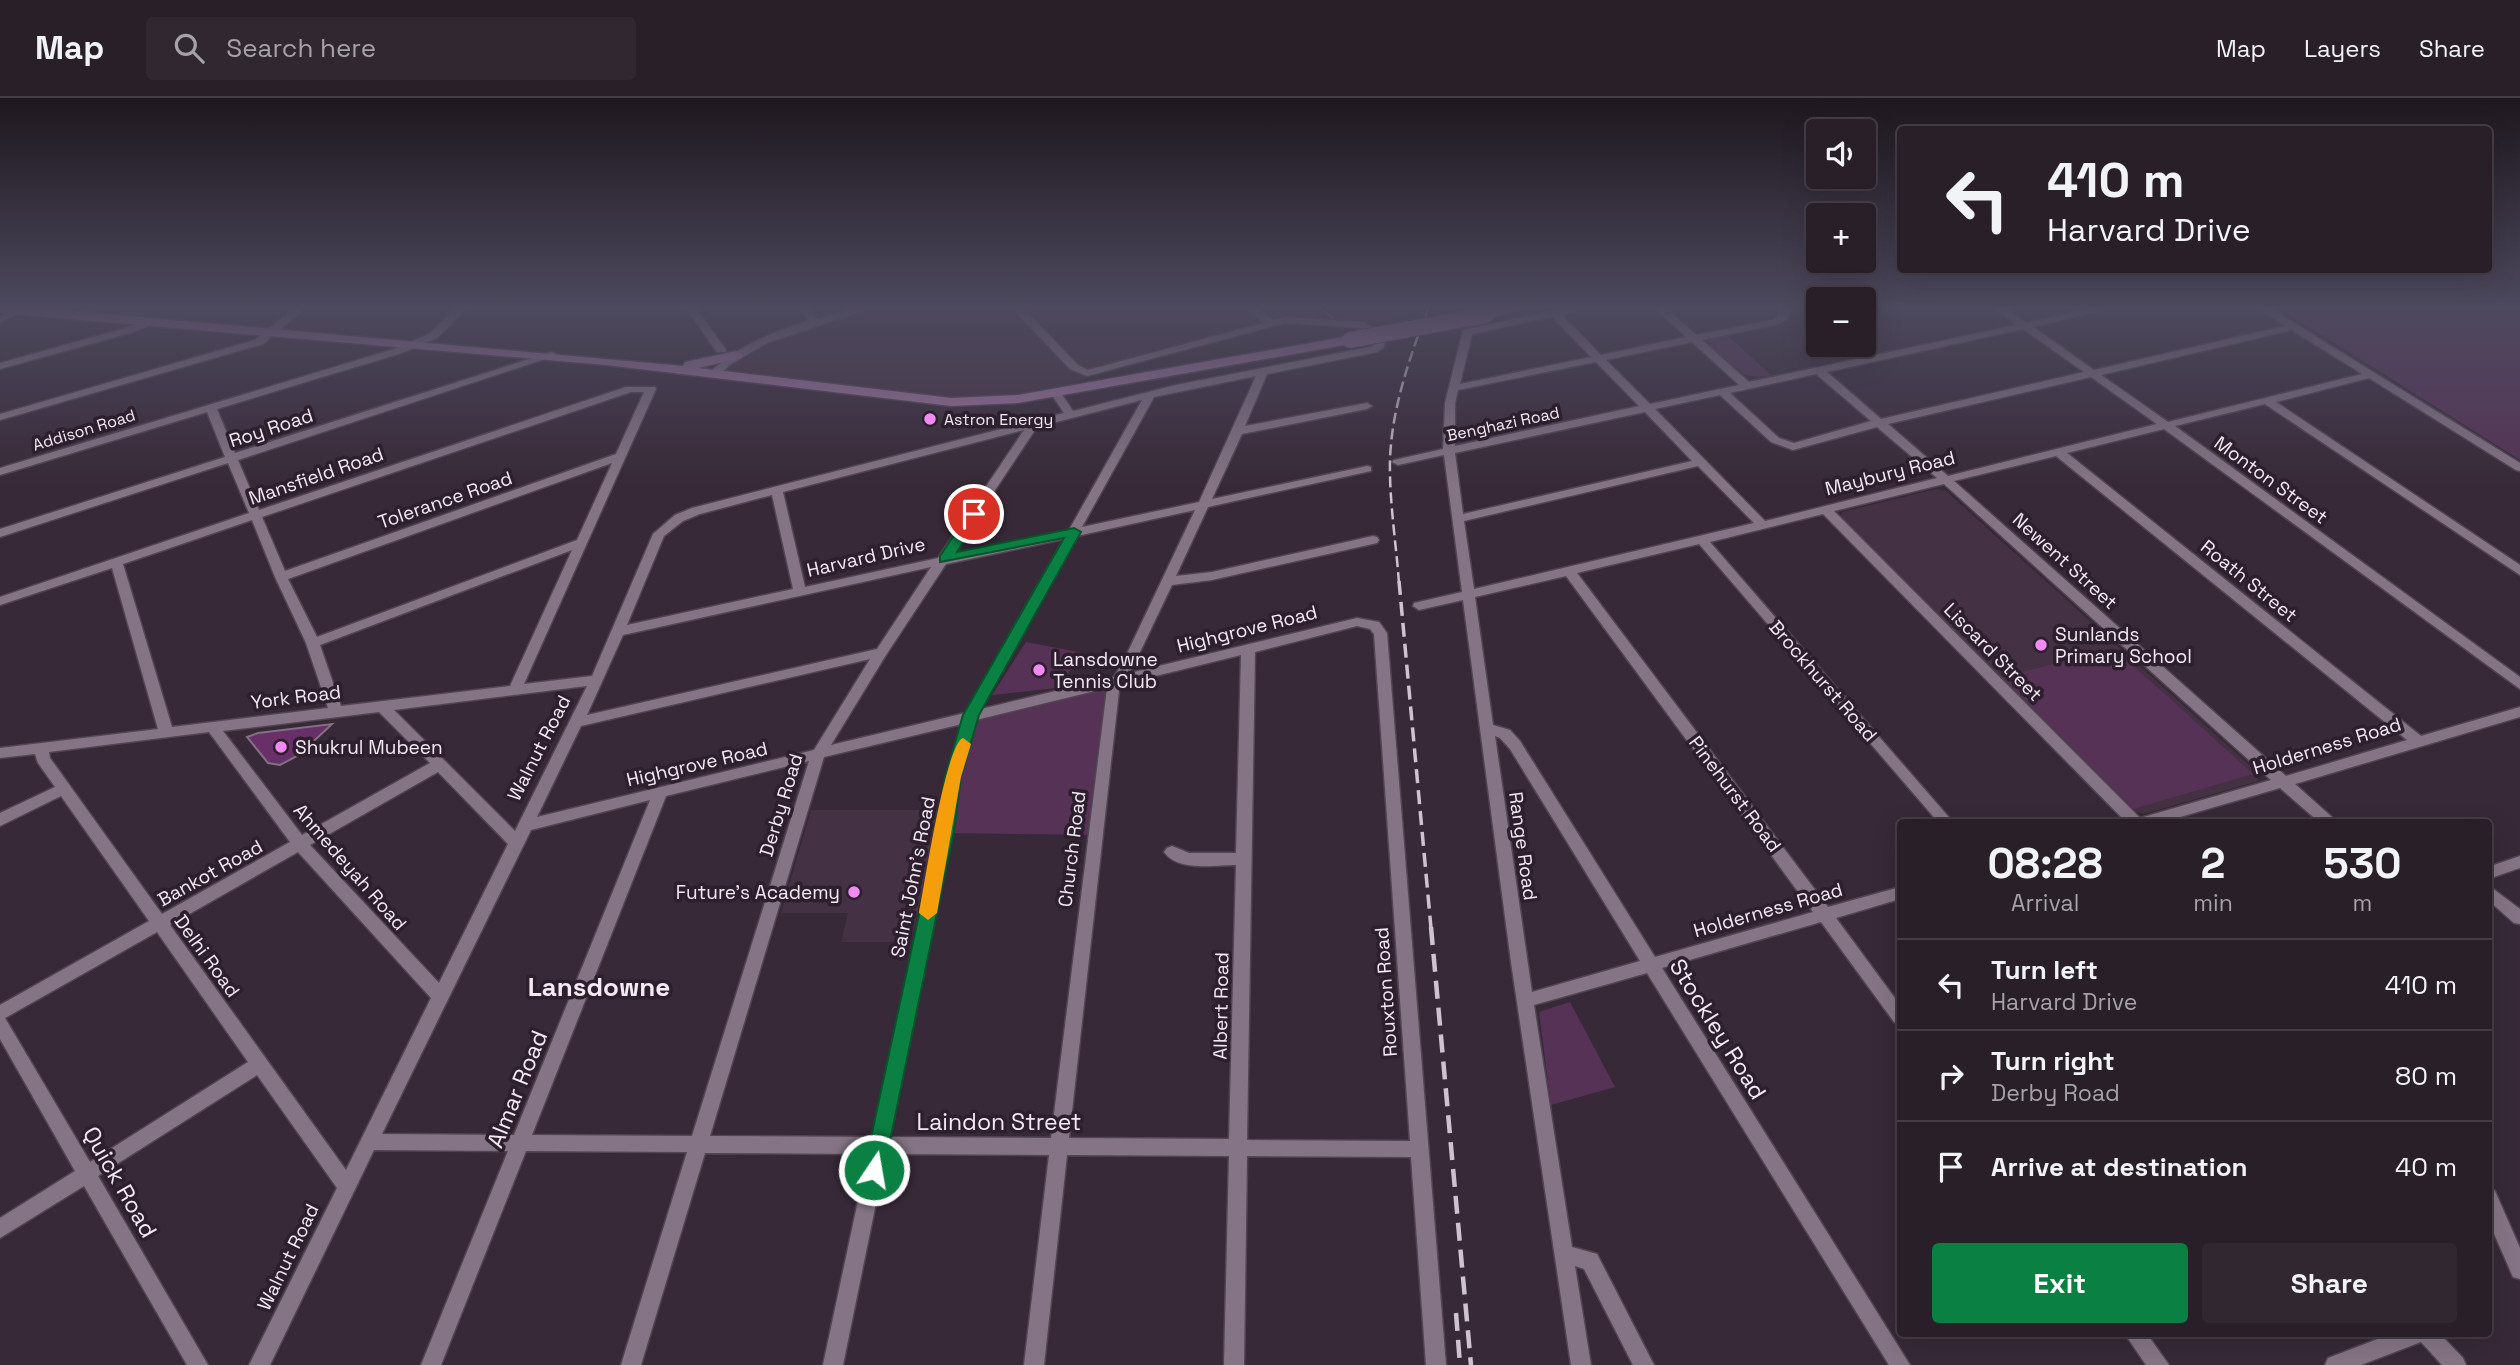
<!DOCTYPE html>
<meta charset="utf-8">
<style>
:root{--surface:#291f29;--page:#312731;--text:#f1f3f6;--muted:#a5a2a8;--line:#453d46;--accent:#0b8043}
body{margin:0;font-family:"Space Grotesk",sans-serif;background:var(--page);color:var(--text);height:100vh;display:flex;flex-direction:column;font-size:26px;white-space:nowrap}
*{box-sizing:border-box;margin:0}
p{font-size:23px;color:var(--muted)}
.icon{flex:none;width:38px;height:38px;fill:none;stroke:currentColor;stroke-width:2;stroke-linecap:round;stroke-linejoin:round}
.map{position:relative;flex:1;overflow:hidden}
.details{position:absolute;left:1897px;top:721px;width:595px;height:518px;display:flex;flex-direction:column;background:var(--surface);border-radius:7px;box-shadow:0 7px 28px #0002,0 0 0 2px var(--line)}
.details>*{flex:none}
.hud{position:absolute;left:1897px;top:28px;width:595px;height:147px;border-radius:7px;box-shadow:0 7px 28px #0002,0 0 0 2px var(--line);background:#291f29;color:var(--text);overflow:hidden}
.buttons{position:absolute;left:1806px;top:21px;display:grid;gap:14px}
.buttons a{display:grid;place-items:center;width:70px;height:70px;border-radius:7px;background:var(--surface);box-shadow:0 7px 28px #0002,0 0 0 2px var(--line);font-size:35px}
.pin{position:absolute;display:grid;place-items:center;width:60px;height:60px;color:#fff;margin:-30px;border:4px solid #fff;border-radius:50%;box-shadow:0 2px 7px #0007}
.me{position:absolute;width:77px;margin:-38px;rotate:12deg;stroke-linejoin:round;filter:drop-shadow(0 0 5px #0008)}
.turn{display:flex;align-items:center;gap:24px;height:147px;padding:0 35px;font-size:32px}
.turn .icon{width:91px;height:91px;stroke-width:2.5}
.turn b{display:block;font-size:49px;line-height:60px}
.eta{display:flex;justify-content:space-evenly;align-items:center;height:119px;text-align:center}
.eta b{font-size:42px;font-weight:700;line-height:49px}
.button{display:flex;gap:14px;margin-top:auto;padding:14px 35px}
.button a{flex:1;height:80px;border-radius:7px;background:var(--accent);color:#fff;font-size:28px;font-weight:700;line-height:80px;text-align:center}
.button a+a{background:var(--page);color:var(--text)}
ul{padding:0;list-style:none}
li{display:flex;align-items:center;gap:21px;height:91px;padding:0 35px;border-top:2px solid var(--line)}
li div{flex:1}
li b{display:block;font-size:26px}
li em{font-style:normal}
header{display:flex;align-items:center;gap:42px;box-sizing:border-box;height:98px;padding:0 35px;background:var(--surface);border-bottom:2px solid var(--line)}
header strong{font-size:33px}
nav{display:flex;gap:38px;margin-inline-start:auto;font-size:24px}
.search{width:490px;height:63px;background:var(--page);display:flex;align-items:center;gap:18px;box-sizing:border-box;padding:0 24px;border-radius:7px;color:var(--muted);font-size:26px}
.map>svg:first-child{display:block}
</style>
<header>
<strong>Map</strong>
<div class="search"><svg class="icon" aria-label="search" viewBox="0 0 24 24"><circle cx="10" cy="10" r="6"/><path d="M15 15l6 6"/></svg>Search here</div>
<nav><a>Map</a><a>Layers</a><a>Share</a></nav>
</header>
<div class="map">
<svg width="2520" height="1267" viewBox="0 0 2520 1267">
<rect width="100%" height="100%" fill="#372937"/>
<path fill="#443143" d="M867,210h442l15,13 -27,-2 -198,53 -44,20 -72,11 -270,-28 41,-28z
M1327,210h72l-6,14 -54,-3z
M1936,391l10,2 311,281 1,9 -114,33 -14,-4 -290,-292 2,-6z
M811,712h129l-29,132h-70l7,-29h-67z"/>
<path fill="#563356" d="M2279,210h241v152z
M1727,237l44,40c-33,7 -41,-11 -64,-32l1,-4z
M1026,544l58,11 -28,35 -64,7z
M2115,551l138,125 -120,35 -131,-132z
M1116,583l-21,154 -154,-2 26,-117z
M1570,904l45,85 -64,18 -12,-93z"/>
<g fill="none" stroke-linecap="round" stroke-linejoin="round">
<path stroke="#aa7eaa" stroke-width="2.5" d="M1320,210l12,9"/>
</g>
<path fill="#682f69" stroke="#817181" stroke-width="2" d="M332,626l-33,31 -19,10 -12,-2 -21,-26 11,-4z"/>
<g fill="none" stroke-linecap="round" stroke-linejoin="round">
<g stroke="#514551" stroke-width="3">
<path id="minor" d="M15,210h13l-28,15v-7z
M294,210h12l-43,36 -263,76v-6l255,-74z
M456,210h11l-30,30 -35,15 -185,56 18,44 313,-100 4,-1 5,3 -319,105 21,50 367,-123h29l1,2 -132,295 68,-8 61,-142 22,-19 17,-7 372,-95 -14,-21 5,-3 4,1 14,21 103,-26 194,-38 4,-2 2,-4 -15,-13 -76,-5 -198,53 -17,-7 -58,-61h11l55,57 10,5 175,-47 -16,-15h11l15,12 12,-3 79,5 21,16 -1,9 -7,5 -110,22 -22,52 122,-23 5,3 -5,3 -125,25 -30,65 155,-33 4,1v4l-163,36 -32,69 36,-4 161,-36 4,1 2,3 -2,3 -165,37 -40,5 -42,88 227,-55 22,4 8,11 59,732h-20l-15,-208 -164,-1 -3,209h-20l5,-209 -162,-1 -23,210h-20l25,-210 -163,-1 -43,211h-20l45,-211 -163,-1 -64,212h-20l66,-213 -161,-1 -85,214h-20l87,-214 -134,-1 -104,215h-21l88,-177 -80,-113 -159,101 110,189h-21l-103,-179 -84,52v-20l75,-47 -75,-132v-34l149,-84 -88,-125 -61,30v-13l55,-26 -17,-24 -3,-9 -35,4v-10l158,-19 -46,-161 -112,37v-8l249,-84 -21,-50 -228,74v-8l225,-72 -18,-45 -207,63v-7l394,-119 35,-15zM1256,278l-57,126 -117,25 72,-130zM631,294h13l-28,62 -331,117 -23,-54zM1142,302l-73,130 -117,25 85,-128zM1024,332l-86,128 -133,29 -22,-95zM612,365l-35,77 -260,97 -29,-58zM772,397l21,94 -166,36 37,-89 19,-15 17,-7zM1195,412l-71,150 -10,17 -133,32 96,-173zM252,422l23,57 31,66 22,65 -156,19 -49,-163zM1064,441l-99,174 -134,32 55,-90 60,-91zM572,452l-62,136 -169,20 -21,-61zM931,469l-54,82 -290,66 36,-80zM1357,528l13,3 4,5 36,507 -163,-1 8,-488zM1241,557l-5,198h-47l-17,-7 -5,2 -3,4c14,20 51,13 72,13l-7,274 -160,-1 50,-447 4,-7zM870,561l-56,91 -277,67 44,-91zM587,588l-72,145 -121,-121zM1107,590l-56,450 -161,-1 62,-306 8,-54 16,-57zM379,614l51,51 -128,72 -79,-104zM962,626l-16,53 -8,54 -66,306 -162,-1 114,-379zM209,634l81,110 -128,72 -112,-156 -1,-6zM809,663l-117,375 -160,-1 134,-339zM438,674l70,72 -69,139 -129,-138zM650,702l-136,335 -132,-1 149,-304zM298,754l133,146 -85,172 -176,-245zM157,834l91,130 -158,100 -85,-144z
M686,210h10l30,42 -1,2h-8z
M798,210h10l9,11 38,-11h17l-105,35 -36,21 -14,13h-8v-4c29,-27 63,-41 100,-52z
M1566,210h21l-25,7 39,40 85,-18 -31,-29h11l30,27 76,-15 6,-4 2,-8h10l-3,11 -8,5 -77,16 47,42 267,-57 -22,-17h12l20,15 66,-15h20l-79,19 61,43 191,-44 -27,-18h12l250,155v8l-4,-1 -147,-92 -93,24 244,163v10l-255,-171 -90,22 345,251v12l-356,-260 -97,24 354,283 99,-29v10l-225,67 38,34 2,4h-16l-39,-34 -117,34h-37l-303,-308 -113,28 243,280h-15l-239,-278 -122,29 251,334 72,-20v12l-64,19 64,87v19l-6,-2 -73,-100 -159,46 248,397h-21l-242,-392 -113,32 38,242 25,7 57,111h-21l-49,-96 -9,-3 16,99h-20l-60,-403 -48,-362 -44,10 -6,-4 1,-3 48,-11 -18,-137 -46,10 -6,-3 2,-2 49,-11 2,-46 18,-73zM1552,219l39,40 -131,27 12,-50zM2023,231l61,43 -203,47 -54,-47zM2292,232l70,44 -194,48 -67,-47zM1692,244l47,43 -89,19 -44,-44zM1596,264l43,44 -184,40v-43l3,-13zM1816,276l55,47 -77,22 -15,-5 -49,-45zM2091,279l66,47 -209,52 -60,-52zM1720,297l51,47 22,8 84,-23 60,51 -172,43 -110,-112zM1645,314l47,49 -229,53 -8,-61zM2056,358l351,284 -121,36 -332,-295zM1698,368l56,57 -280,66 -10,-68zM1944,386l327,296 -131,38 -306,-307zM1566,478l247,336 -158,45 -135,-216 -10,-11 -17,-5 -18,-128zM1495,638l5,2 10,11 130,212 -108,31z
M148,221l5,3 -1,2 -18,8 -134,37v-6l126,-35z
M2520,758v12l-32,11v-12z
M2488,787l32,24v15l-6,-1 -26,-23z
M2488,1090l7,3 25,57v31l-7,-2 -25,-57z
M2125,1236h22l22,31h-23z
M2391,1236h49l23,24 3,7h-24l-21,-23 -60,23h-36l3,-7z"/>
</g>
<g stroke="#514551" stroke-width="3">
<path id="major" d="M0,210h40l643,58 2,-4 51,-11 7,4 -2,3 -43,10 253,30 67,-3 332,-59 7,4 -7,4 -332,59 -67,3 -345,-41 -606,-52z
M1498,210h29l-41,11 -7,-4z"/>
</g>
<use href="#minor" fill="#857485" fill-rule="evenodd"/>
<use href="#major" fill="#a276a2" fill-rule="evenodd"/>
<path stroke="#cec3ce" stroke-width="2.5" stroke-dasharray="11 5" stroke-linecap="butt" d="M1399,485c-3,-41 -10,-83 -9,-124 2,-52 20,-102 38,-151"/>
<path stroke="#cec3ce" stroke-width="3.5" stroke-dasharray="14 7" stroke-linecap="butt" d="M1399,483l32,347"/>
<path stroke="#cec3ce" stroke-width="4.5" stroke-dasharray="18 9" stroke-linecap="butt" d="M1431,829l40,438
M1456,1215l4,52"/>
<g stroke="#514551" stroke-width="18" stroke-linecap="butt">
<path id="major-bridge" d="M1350,242l136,-25"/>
</g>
<use href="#major-bridge" stroke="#a276a2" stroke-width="16"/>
</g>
<linearGradient id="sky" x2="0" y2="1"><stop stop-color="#1e171e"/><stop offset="0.54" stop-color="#4d495e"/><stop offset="1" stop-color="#4d495e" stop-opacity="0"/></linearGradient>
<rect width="2520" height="388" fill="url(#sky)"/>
<path fill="#0b8043" stroke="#07532c" stroke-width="2" d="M974,412l7,4 -24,38 117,-24 7,4 -102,183 -18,62 -7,54 -70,339 -3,7 -7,3 -7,-3 -3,-7 73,-339 8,-54 18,-62 101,-177 -124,24v-6l30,-45z"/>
<path fill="#f59e0b" d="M963,640l8,6 -10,33 -24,136 -9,7 -9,-7c5,-25 27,-170 44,-175z"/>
<g fill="#f28af3" stroke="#2d1f2d" stroke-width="2.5">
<circle cx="930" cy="321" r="7"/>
<circle cx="2041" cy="547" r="7"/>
<circle cx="1039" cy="572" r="7"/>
<circle cx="281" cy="649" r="7"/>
<circle cx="854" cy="794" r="7"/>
</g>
<g text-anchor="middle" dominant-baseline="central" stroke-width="7" stroke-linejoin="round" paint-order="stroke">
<g font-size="16" fill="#f4eaf4" stroke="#2d1f2d" text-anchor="start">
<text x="944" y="321">Astron Energy</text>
</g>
<g font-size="16" fill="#f4eaf4" stroke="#2d1f2d">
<text transform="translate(1503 326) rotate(-12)">Benghazi Road</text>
<text transform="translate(84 332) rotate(-17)">Addison Road</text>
</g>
<g font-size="19" fill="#f4eaf4" stroke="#2d1f2d">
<text transform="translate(271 330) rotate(-18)">Roy Road</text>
<text transform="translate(1890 375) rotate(-14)">Maybury Road</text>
<text transform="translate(316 378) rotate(-19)">Mansfield Road</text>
<text transform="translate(2271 382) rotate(36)">Monton Street</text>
<text transform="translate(445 402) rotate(-19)">Tolerance Road</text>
<text transform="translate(866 459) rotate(-13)">Harvard Drive</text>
<text transform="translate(2065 463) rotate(42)">Newent Street</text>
<text transform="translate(2249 483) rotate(39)">Roath Street</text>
<text transform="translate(1247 531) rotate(-14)">Highgrove Road</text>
<text transform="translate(1993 554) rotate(45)">Liscard Street</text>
<text transform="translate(1823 583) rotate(49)">Brockhurst Road</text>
<text transform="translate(296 599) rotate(-7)">York Road</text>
<text transform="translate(2327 648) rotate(-17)">Holderness Road</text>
<text transform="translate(539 650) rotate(-63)">Walnut Road</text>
<text transform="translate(697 666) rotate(-13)">Highgrove Road</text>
<text transform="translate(1735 696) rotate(53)">Pinehurst Road</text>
<text transform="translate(781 707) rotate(-73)">Derby Road</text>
<text transform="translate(1523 748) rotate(82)">Range Road</text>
<text transform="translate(1072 751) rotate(-83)">Church Road</text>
<text transform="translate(350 769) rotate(49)">Ahmedeyah Road</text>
<text transform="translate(210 775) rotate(-29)">Bankot Road</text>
<text transform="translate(913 779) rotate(-79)">Saint John's Road</text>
<text transform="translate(1768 812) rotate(-16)">Holderness Road</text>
<text transform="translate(207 858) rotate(54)">Delhi Road</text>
<text transform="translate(1386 894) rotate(-94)">Rouxton Road</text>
<text transform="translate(1221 908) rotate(-89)">Albert Road</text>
<text transform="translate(288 1159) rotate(-64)">Walnut Road</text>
</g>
<g font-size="19" fill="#f4eaf4" stroke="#2d1f2d" text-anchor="start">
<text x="2055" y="536">Sunlands<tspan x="2055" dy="22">Primary School</tspan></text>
<text x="1053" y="561">Lansdowne<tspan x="1053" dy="22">Tennis Club</tspan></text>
<text x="295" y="649">Shukrul Mubeen</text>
<text x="840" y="794" text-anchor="end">Future's Academy</text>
</g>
<g font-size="23" fill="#f4eaf4" stroke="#2d1f2d">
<text transform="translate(1718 931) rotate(58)">Stockley Road</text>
<text transform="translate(517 991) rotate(-68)">Almar Road</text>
<text x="999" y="1024">Laindon Street</text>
<text transform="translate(120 1084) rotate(60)">Quick Road</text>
</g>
<g font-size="26" font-weight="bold" fill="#f4eaf4" stroke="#2d1f2d">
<text x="599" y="889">Lansdowne</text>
</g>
</g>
</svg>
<div class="buttons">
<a><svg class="icon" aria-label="sound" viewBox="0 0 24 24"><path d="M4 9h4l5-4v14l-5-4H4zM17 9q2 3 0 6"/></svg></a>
<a>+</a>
<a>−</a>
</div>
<div class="pin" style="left:974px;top:416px;background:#d93025"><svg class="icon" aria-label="arrive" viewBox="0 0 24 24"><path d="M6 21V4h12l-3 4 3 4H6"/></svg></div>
<svg class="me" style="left:874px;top:1072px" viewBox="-20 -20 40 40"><circle r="17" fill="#0b8043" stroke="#fff" stroke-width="3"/><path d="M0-11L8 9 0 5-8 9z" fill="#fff"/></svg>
<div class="hud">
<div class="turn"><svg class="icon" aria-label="left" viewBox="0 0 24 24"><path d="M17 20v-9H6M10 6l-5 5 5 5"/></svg><div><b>410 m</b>Harvard Drive</div></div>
</div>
<section class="details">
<div class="eta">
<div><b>08:28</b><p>Arrival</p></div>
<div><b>2</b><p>min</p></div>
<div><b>530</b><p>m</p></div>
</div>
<ul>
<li><svg class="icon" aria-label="left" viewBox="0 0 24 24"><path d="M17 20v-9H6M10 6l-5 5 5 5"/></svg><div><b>Turn left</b><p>Harvard Drive</p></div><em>410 m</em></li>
<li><svg class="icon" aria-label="right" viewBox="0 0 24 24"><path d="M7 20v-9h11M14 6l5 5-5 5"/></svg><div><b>Turn right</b><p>Derby Road</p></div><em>80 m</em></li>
<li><svg class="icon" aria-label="arrive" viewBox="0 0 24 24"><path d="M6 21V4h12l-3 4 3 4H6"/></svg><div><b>Arrive at destination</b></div><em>40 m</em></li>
</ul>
<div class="button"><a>Exit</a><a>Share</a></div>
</section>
</div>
